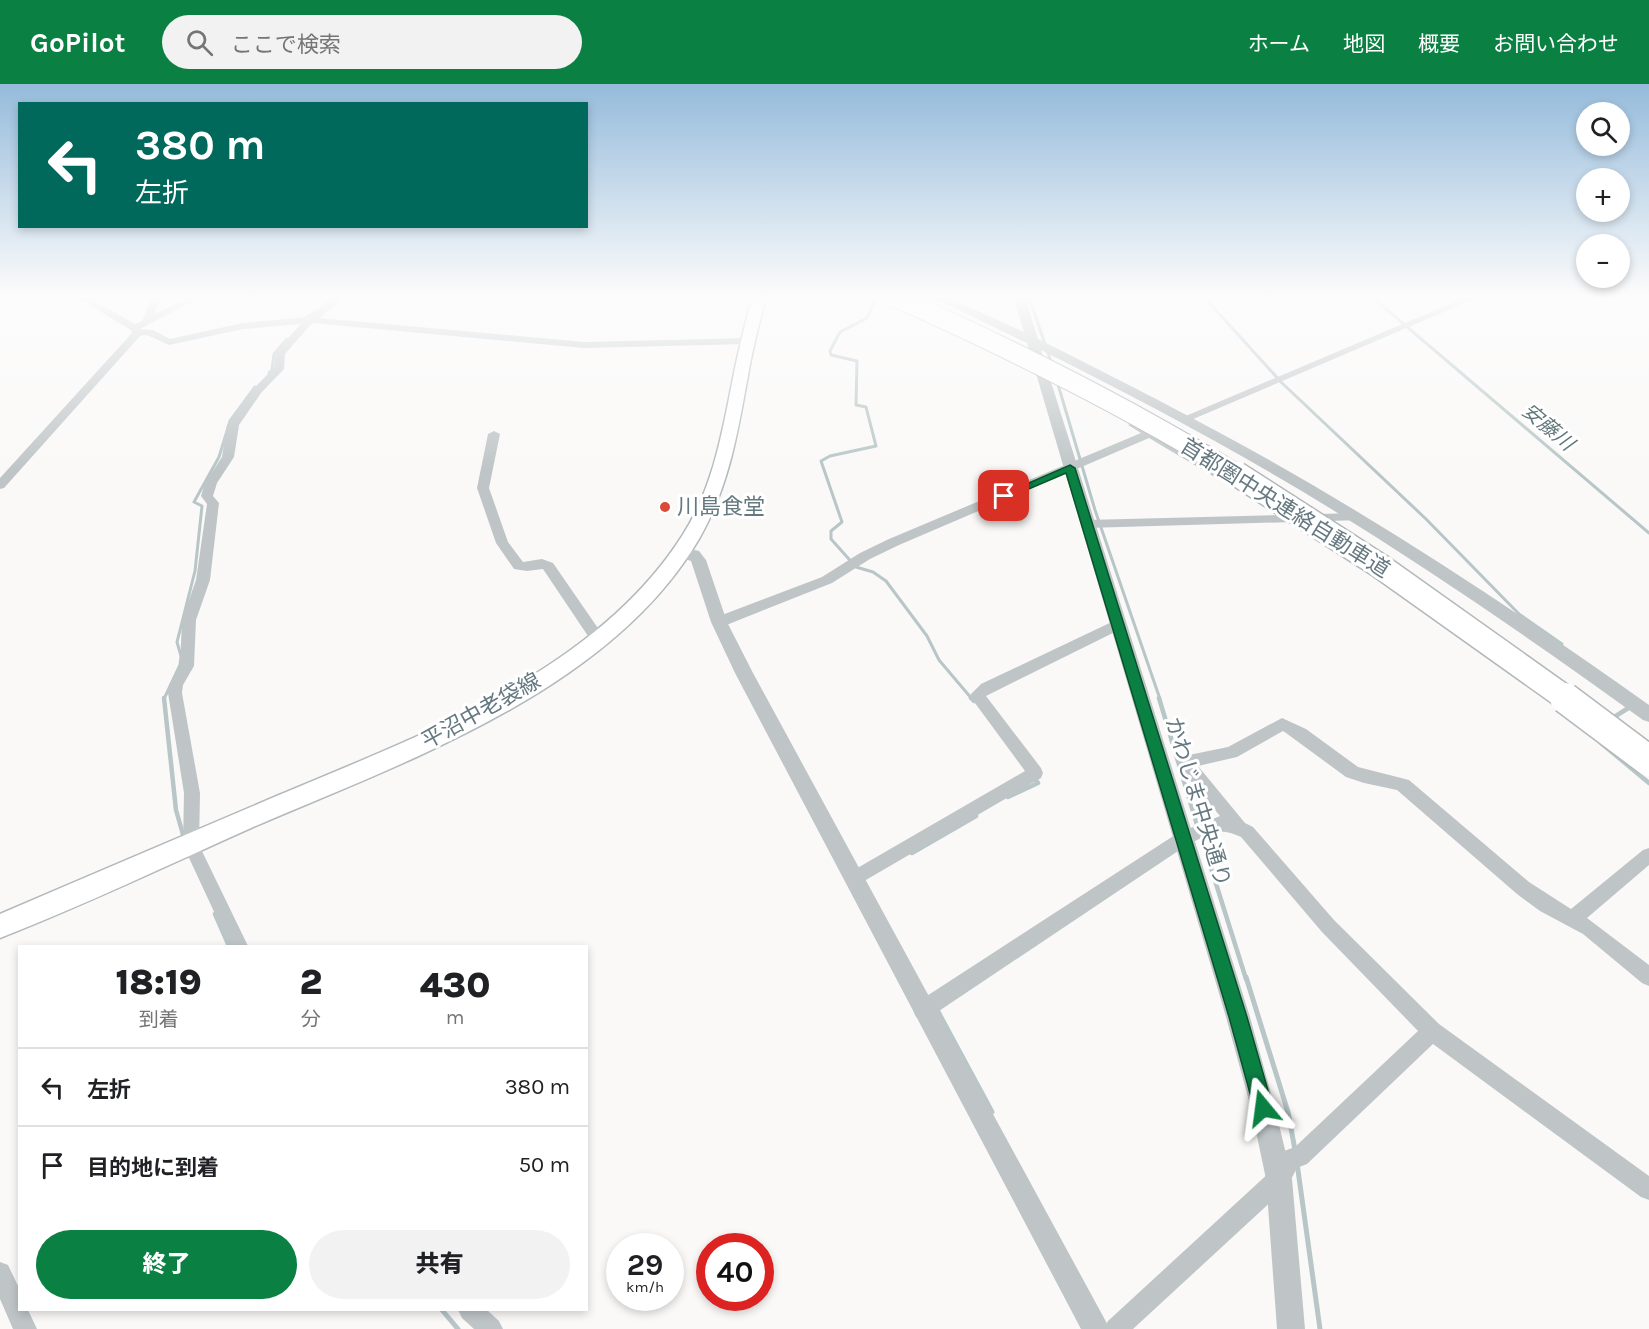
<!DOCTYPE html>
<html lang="ja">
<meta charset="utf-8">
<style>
:root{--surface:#fff;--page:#f2f2f2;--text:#202124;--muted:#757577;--line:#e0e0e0;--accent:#0b8043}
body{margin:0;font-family:Karla,"Noto Sans JP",sans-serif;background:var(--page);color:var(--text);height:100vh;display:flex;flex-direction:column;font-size:22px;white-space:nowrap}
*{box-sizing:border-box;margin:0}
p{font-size:20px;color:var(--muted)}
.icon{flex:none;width:33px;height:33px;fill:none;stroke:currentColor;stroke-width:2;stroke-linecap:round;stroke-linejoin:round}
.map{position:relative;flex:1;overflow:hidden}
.drawer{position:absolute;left:18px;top:861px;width:570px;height:366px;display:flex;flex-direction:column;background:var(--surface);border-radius:0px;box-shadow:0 3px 9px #0003}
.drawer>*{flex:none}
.top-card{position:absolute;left:18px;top:18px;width:570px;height:126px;border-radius:0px;box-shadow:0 3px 9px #0003;background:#00695c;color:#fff;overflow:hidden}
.fabs{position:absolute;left:1576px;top:18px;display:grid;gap:12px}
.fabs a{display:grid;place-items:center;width:54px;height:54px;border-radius:50%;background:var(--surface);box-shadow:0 3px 9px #0003;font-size:30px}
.speed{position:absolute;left:606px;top:1149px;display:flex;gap:12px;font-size:30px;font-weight:700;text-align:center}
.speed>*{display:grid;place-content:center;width:78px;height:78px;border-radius:50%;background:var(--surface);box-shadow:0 3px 9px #0003;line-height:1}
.speed small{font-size:15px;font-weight:400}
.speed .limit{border:9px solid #d22;background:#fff;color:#111}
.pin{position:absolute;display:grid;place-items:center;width:51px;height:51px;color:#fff;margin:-26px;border-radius:12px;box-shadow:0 3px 9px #0006}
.me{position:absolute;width:66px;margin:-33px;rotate:344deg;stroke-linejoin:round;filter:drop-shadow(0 0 4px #0008)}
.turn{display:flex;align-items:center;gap:21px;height:126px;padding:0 18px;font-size:27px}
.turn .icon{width:78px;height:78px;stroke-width:2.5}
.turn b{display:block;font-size:42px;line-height:51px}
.eta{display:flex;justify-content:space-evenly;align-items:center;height:102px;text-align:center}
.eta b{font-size:36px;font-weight:800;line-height:42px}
.primary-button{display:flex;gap:12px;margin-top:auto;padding:12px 18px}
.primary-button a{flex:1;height:69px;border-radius:36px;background:var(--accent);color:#fff;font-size:24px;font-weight:800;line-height:69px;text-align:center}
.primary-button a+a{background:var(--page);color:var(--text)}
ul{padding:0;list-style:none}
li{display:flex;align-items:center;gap:18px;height:78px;padding:0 18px;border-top:2px solid var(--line)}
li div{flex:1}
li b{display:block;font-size:22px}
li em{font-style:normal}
header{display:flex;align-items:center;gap:36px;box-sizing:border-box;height:84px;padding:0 30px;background:var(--accent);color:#fff}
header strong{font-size:28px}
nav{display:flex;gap:33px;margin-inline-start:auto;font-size:21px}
.search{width:420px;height:54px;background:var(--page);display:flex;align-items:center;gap:15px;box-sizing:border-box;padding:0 21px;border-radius:33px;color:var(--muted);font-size:22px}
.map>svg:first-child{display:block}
</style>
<header>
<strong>GoPilot</strong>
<div class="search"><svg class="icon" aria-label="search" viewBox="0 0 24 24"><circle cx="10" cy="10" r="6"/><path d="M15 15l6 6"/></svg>ここで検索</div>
<nav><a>ホーム</a><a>地図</a><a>概要</a><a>お問い合わせ</a></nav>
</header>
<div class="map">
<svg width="1649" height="1245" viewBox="0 0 1649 1245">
<rect width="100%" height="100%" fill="#faf9f8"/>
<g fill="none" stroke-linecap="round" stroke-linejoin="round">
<path stroke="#b8c6c8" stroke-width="3" d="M869,213l5,5 -7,16 -27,14 -10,19 1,4 26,6 -1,44 10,2 10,39 -46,10 -9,5 21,61 -11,9v8l25,28 17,5 13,9 41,55 12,24 33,39
M1029,213l23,68
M1204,213l78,86 144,136 93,95 43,30
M1372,213l277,236
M302,236l13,-8
M269,289l3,-3 2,-16 13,-15
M1057,297l38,129 65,189
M164,615l16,-34 1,-9 -4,-14 18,-71 7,-65 -8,-4 25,-45 11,-36 25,-34"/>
<path stroke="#b8c6c8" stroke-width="4.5" d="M164,614l12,112 8,28
M971,614l3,3
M1159,614l39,130
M1611,635l19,-12
M1601,659l48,40
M1008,713l30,-14 -4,-6
M1201,752l45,143
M912,769l64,-37
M215,830l14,32"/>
<path stroke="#b8c6c8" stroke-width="5" d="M1246,893l42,135 7,38
M936,924l56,104
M1297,1079l23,166
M442,1226l16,19"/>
<g stroke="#b2b9bc" stroke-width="3">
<path id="secondary" d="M752,213h14c-6,24 -13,49 -17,73 -11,60 -19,115 -50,169 -89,152 -295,223 -448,289 -83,37 -166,77 -251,110v-24c93,-40 186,-79 279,-119 142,-60 316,-123 403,-259 33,-51 41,-109 53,-168 5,-24 11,-47 17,-71z"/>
</g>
<path fill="#bfc5c7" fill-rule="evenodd" d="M76,213h12l47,27 7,-3 10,-24h10l-8,17 35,-17h12l-61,32 13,1 17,9 73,-16 64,-6 25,-20h10l-7,9 -16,12 265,24 164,-4 5,3 -5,3 -164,4 -272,-25 -27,31 -1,15 -23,24 -22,32 -5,32 -17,26 -4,13 6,7 -9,77 -14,40 -2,46 -11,19 -1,8 18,100 -1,52 49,101h-18l-47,-101 1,-52 -16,-100 1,-8 11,-19 2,-46 14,-40 11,-76 -6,-8 4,-13 17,-26 5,-32 26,-36 21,-21 2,-17 25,-27 -58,5 -74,16 -22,-10 -7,1 -136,152 -4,1v-11l132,-145 -1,-3z
M1466,213h13l-288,123h-8l-2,-2z
M1134,338l94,54 -6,4 -4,-1 -69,-41 -250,107 -29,14 -38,24 -108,43h-10l-2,-4 2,-4 108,-41 38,-24 29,-14 252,-106 -13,-8z
M494,347l6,3 -11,54 19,54 15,20 19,-3 11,4 49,71 2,4 -2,4h-10l-49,-73 -16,2 -13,-2 -18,-26 -19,-55 11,-54z
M1357,429l6,4 -2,3 -274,8 -6,-4 6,-4z
M1118,535l5,1 2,4 -2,4 -137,68 55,72 2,5 -2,5 -182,106 -6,3 -6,-3 -3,-5 3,-5 178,-103 -53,-72 -2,-4 11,-11z
M1282,634l24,11 52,38 51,13 120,102 42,27 72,-59 6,-2v17l-62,53 62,47v21l-7,-3 -59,-49 -43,-23 -23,-17 -120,-104 -33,-7 -18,-6 -60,-44 -3,-2 -46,26 -39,9 47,57 8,4 81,93 105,104 210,152v24l-8,-3 -208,-153 -126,120 -10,4 -10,19 -154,142h-29l4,-8 163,-150 13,-20 11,-4 123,-116 -96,-99 -81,-95c-23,-11 -29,-3 -51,6l-260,174 -7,2 -7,-2 -3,-7 3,-7 262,-170 42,-17 -41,-49 -2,-5 2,-5 49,-10z
M0,1178l8,3 12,25v20h8l9,19h-24l-13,-30z
M458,1226h29l12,11 4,8h-29l-12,-11z"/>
<path fill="#bfc5c7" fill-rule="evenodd" d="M932,213h15l77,35 -11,-35h12l13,42c92,46 184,93 273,145 116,68 228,143 338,221v17l-6,-2c-112,-81 -225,-159 -343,-230 -84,-50 -171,-96 -259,-140l209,667 25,91 17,71 13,150h-28l-11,-150 -15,-71 -25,-91 -199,-674z
M682,463l17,4 7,9 21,62 26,51 357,656h-29l-346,-656 -24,-51 -20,-61 -14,-5 -3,-4z"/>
<use href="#secondary" fill="#fff" fill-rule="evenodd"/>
<g stroke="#b3b8bb" stroke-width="21" stroke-linecap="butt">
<path id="motorway-bridge-far2" d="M895,213c119,53 234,111 345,179"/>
</g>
<g stroke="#b3b8bb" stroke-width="27" stroke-linecap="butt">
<path id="motorway-bridge-far1" d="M1237,390l143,92 187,133"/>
</g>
<g stroke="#b3b8bb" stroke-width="33" stroke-linecap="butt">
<path id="motorway-bridge" d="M1565,614l84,63"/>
</g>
<use href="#motorway-bridge-far2" stroke="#fff" stroke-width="19"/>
<use href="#motorway-bridge-far1" stroke="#fff" stroke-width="24"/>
<use href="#motorway-bridge" stroke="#fff" stroke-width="30"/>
</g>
<linearGradient id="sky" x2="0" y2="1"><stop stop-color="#95bbdb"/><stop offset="0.55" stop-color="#fdfcfc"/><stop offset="1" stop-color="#fdfcfc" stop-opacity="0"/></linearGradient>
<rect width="1649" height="387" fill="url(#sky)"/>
<path fill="#0b8043" stroke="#07532c" stroke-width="1.5" d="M1070,381l5,3 172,549 26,91 -3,7 -7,2 -6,-2 -3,-7 -25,-91 -163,-544 -58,25h-8l-1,-2z"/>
<circle fill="#da4a37" stroke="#fff" stroke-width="2" cx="665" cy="423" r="6"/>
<g text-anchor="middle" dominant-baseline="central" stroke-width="6" stroke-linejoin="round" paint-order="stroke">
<g font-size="20" font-style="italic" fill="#61777b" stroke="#fff">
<text transform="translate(1548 343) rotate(40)">安藤川</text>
</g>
<g font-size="22" fill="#667981" stroke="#fff" text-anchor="start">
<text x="677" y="423">川島食堂</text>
</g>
<g font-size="22" fill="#667981" stroke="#fff">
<text transform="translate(1285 424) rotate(32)">首都圏中央連絡自動車道</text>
<text transform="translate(481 627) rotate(-29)">平沼中老袋線</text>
<text transform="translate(1198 718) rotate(73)">かわじま中央通り</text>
</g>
</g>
</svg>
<div class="fabs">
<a><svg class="icon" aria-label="search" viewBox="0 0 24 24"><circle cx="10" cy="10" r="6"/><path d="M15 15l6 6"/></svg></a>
<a>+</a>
<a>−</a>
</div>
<div class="speed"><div>29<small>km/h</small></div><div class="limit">40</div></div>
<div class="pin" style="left:1004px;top:412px;background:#d93025"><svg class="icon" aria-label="arrive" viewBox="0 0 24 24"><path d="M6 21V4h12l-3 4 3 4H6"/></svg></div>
<svg class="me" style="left:1263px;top:1024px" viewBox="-20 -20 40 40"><path d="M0-17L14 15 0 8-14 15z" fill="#0b8043" stroke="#fff" stroke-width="4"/></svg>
<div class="top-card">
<div class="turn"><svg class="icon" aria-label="left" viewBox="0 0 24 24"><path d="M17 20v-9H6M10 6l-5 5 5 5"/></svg><div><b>380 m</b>左折</div></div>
</div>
<section class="drawer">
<div class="eta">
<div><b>18:19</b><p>到着</p></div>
<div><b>2</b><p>分</p></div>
<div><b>430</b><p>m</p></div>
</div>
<ul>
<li><svg class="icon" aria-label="left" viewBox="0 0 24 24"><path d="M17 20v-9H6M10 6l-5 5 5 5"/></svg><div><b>左折</b></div><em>380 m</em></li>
<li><svg class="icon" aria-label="arrive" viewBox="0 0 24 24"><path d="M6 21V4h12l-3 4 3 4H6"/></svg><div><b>目的地に到着</b></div><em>50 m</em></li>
</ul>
<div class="primary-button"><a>終了</a><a>共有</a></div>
</section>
</div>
